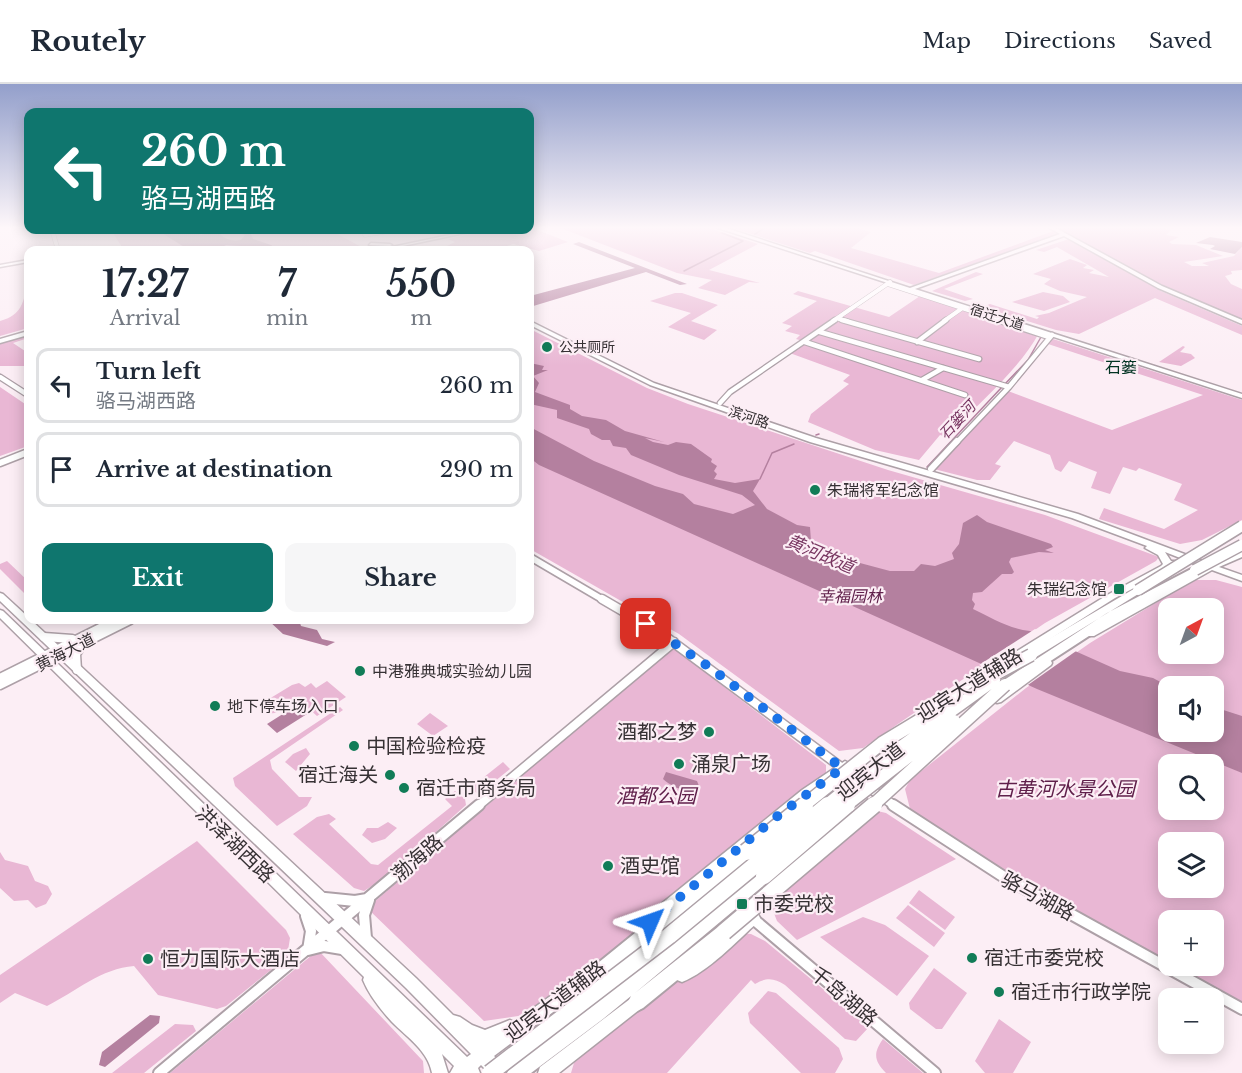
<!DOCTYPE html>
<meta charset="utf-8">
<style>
:root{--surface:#fff;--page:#f6f6f7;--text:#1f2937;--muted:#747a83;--line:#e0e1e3;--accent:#0f766e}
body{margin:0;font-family:"Libre Baskerville","Noto Sans SC",serif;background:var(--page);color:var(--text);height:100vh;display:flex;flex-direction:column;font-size:22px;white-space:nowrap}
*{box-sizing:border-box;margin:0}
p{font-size:20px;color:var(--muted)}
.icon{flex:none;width:33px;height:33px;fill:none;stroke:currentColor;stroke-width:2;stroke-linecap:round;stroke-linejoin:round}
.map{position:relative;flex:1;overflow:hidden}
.drawer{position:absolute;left:24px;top:162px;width:510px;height:378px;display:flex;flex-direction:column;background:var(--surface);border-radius:12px;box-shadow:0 3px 15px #0003}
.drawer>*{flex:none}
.guide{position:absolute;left:24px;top:24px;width:510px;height:126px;border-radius:12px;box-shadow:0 3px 15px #0003;background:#0f766e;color:#fff;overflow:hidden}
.needle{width:39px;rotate:41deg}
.fabs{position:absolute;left:1158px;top:514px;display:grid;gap:12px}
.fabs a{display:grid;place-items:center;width:66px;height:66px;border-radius:12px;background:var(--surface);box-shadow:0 3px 15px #0003;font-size:30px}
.pin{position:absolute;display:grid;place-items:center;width:51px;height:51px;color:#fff;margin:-26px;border-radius:12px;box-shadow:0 3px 9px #0006}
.me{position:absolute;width:66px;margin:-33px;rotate:47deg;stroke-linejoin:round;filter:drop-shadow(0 0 4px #0008)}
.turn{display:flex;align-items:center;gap:21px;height:126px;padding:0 18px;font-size:27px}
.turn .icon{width:78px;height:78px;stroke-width:2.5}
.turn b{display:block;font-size:42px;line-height:51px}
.eta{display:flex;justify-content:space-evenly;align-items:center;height:102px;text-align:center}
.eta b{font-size:36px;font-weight:700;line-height:42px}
.button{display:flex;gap:12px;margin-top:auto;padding:12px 18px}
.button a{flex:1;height:69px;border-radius:12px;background:var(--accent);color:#fff;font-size:24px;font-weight:700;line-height:69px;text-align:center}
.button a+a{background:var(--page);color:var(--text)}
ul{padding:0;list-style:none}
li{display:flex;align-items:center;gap:18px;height:75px;margin:0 12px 9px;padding:0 6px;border:3px solid var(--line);border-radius:12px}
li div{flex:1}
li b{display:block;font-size:22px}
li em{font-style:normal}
header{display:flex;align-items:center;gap:36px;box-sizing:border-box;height:84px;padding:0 30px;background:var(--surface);border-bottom:2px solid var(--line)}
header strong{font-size:28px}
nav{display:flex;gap:33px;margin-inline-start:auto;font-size:21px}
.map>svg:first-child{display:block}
</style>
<header>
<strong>Routely</strong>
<nav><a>Map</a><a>Directions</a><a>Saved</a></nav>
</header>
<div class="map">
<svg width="1242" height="989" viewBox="0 0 1242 989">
<rect width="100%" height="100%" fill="#fceef5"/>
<path fill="#e9b7d4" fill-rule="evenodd" d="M530,143l38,15 -29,9 -26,-7 -18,6h-56l16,-8 -7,-3 42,-9z
M558,143h148l52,17 -49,26 51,13 -11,-1 -24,13 -27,-7 14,-8 -35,-7z
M730,143h124l17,5 -20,16 88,25 114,-42 6,3 -145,51 -99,-34 -5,2z
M1052,143h104l15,3 -5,5 13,2 -10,5 3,2 24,1 27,11 -39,6 8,4h17l-7,-3 32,-7 8,-9v23l-11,1 1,3 -7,2 6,8 11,5v33l-84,-37z
M111,146h219l35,19 -241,1z
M1069,155l92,52 81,35v9l-87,-37 -76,36 -23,-4 -74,-23 8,-3 47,15 2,-2 -4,-1 14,-3 38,-16 -27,-6 -16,-7 7,-5 -18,-5 37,-15 17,6 -4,3 11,2 -5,3 20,4 -52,-30 -13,5 -8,-2z
M976,188l7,2 -39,15 29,10 -8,2 -33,-10z
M28,198v46l-28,8v-15c22,-6 23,-18 28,-39z
M798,207l91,26 31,-21 119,37c-23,41 -61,69 -91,104l-8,-2 -21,25 -44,-10 -67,-28 3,-8 38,-30 -6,-3 7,-6 -63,-23 16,-11 -7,-2 4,-4 -15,-4 7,-5 -10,-3 35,-22 -24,-7z
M1043,208l20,4 7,6 -26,9 -32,-9z
M675,209h7l36,12 -27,16 26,9 -13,10 -36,-13 23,-14 -41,-12z
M530,245l117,59 41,16 200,66 157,45 114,42 -3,4 -111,62 -182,125 -24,3 -160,-117 -149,-85z
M28,251v3l-15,5 15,10v13h-28v-23z
M1050,254l192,62v120l-40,20 -22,4 -81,-25 5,-11 60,21 34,-19 -24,-10 8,-16 -43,-16 -3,3 -13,-4 -13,27 -19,-6 6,-16 -28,-11 -8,11 -6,-3 -5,-14 -36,-14 -19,23 6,2 -11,14h-13l-43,-11 74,-78 104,39 91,-35 -158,-52z
M1183,262l2,1 -5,5 11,2 4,4 -14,8 -22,-4z
M0,303l28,19v40l-28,10z
M7,477l21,20v16l-28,-28v-5z
M1193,496h23l26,7v422l-265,-152 -67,-48 -5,-20 5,-9 116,-92 64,-45zM1168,525h46v45h-46zM1168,603h46v45h-46zM1168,681h46v45h-46zM1168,759h46v45h-46zM1168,837h46v45h-46z
M672,563l154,118v23l-294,226 -48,7 -117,-113z
M327,597l19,16 -29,19 -19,-17 -23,14 -12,1 1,-12 28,-17 7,-2 6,4 6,-4 5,5z
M340,623l3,3 -73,50 2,9 27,28h13l-5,9 -30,20 -42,-40 -2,-8z
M430,629l18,13 -15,10 -16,-12z
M306,664l4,6 -14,17 -11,-9 8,-8z
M503,678l7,7 -31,25 -10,-5z
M455,707l10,8 1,6 -80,72 -22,14 -10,-3 -61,-54 24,-17 12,-3 7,5 -7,5 42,40 7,1 74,-59 -7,-7z
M873,726l13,3 70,46 -159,81 -20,-19 -7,-18z
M388,738l9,6 -12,11 -13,4 -10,-8 5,-7h11z
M197,757l89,89 4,8 -3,19 -61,49 -9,3 -59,-14 -24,-29c-32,2 -59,26 -87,40l-32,-13 -15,10v-28z
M0,768l5,8 23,6 7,15 13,5 4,8 -6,10 -10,4 -8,-8 -14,1 -14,-13z
M919,806l36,27 -10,13 -36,-27z
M908,821l37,28 -11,14 -38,-29z
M863,833l22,8 44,31 -32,40 -77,-59z
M739,849l12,1 14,7 104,86 -13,14 -11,-2 -60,-54c-11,-7 -18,-8 -30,-1l-4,-4 -84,93h-96l3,-10 147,-125z
M318,866l105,111 1,12h-254z
M934,884l33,25 -25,36h-6l-26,-20 -1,-6z
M768,907l8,2 63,55 4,11 -8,14h-34l-51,-50 -2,-10z
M999,935l32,23 -18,31h-28l-10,-12z
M175,940l18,1 3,6 -52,42h-32z
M883,955l40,34h-37c-12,-12 -13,-20 -3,-34z"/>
<path fill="#b4809f" d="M157,146h33l11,5 11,-3 -4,-2h9c4,6 10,12 24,10l4,-5 -16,-5h11l11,4 2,5 18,6 7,5h-35l-2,-4 -15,-1 -6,3 4,2h-35z
M1210,153l32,5v5l-7,7 -25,-5 5,-3 -2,-1 -17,-2z
M579,158l108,42 -7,1 -34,-13 -116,35v-11l105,-28 -62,-24z
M530,279l14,3 -2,4h6l-15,6 6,7 -4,9 35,13v4l12,7 24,4 19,11 39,11 -19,-4 8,4 15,3 8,-3 15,2 21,15 -1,3 6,4 -3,5 3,3 -3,5 21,4 25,-4 -7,12 14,18 30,16 13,2 1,14 18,10 14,2 2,6 45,12h24l7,-7 14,2 19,-7 -2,-6 7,-9 4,-21 14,-8 10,7 64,22 2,3 -8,3 9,3 -15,-1 -28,6 -2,4 5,10 -2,2h-10l-20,18 -9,1 -1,7 3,4 -2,5c19,9 34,19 57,22l90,40 33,7 17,9 -2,45h46v-25l28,9v57l-205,-84 -498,-224 -9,-7v-31l64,34 61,25 28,8 11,10 39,10 22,-9 -13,-10 -63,-20 -48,-20 -5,-7 -13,-2 -3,-6h-8l-11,-6 -2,-5 -32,-11v-8l-27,-6z
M268,536h31l2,6 16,4 5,9 13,3 -8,4 -44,-12z
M297,621l10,9 -30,19 -10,-9z
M666,688l31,9 2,5c-11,8 -26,2 -36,-7z
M150,931l10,1 -1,7 -54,44 -6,-2 3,-13z"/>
<path fill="#fceef5" d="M1035,545l44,20 -54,38 -46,-22z"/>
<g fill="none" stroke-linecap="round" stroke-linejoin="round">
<path stroke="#b4809f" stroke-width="1.5" d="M755,150l11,-7
M684,187l59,-30 -21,-8
M1005,300l23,-24 13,-23
M816,351l3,-1
M927,383l75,-80
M760,395l12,-26 22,-9"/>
<g stroke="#ada0a7" stroke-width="5">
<path id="minor-far4" d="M52,146l6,20
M365,151l29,-5
M888,200l114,37
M839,235l8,2
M833,237l57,-39
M944,237l17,-12"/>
</g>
<g stroke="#ada0a7" stroke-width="7">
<path id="minor-far3" d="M842,236l137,39
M997,236l52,17
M820,248l189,55 43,-52
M805,258l160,53
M917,258l29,-22
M0,293l28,18
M922,296l21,-12
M720,319l10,-11 105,-72
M956,359l53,-56"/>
</g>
<g stroke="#ada0a7" stroke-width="9">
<path id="minor-far2" d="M0,379l28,-11
M931,385l26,-28
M530,473l75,44"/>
</g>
<g stroke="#ada0a7" stroke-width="11">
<path id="minor-far1" d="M602,515l60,35 183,136
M44,553l28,2
M77,586l-1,-16 6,-9
M0,594l116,-58
M0,601l130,-65
M868,703l27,19
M478,722l196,-164"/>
</g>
<g stroke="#ada0a7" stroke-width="14">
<path id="minor" d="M893,721l111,72 238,132
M325,814l30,3 12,-2
M306,832l5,15 -3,19 16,-4 18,3
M752,834l183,155
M366,854l-2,-23 5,-15
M159,989l320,-268"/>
</g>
<g stroke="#ada0a7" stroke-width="3">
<path id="major" d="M715,143h8l187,61 150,-54 -12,-7h6l108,59 80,34v4l-84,-36 -94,-52 -149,53 327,105v4z
M473,146h6l-95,20h-6z
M371,159l19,1 2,1 -2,1 -21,-1z
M28,176v2l-28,5v-2z
M530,237l124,62 162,55 262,76 133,50 31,-13v6l-23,10 23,8v6l-30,-11 -118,66h-6l-2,-2 2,-2 115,-65 -38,-15 6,9h6l1,2 -1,2 -62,33 -106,67h-8l-1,-2 1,-2 108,-67 52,-28 2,-2 -5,-9 -13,-7 2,-2 -75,-28 -262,-76 -160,-57 -120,-60z
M28,247v4l-28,8v-4z
M0,509l3,1 25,23v3h3l385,358 37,37 7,2 12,8 13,5 25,-10 4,2 52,-37 5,-2 5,2 2,5 -2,5 -82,61 10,9 2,6 -1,2h-16l-8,-8 -3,3 2,5h-30l4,-7 -12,-12 6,19h-16c-4,-22 -24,-35 -40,-51 -11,-12 -23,-27 -29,-42l1,-3 -364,-359v-8l3,1 464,446 4,-3 -65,-66 -406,-387z
M1047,575l4,2 1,2 -1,2 -50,37 -4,1 -4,-1 -1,-3 1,-3 50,-35z
M991,583l4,1 1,3 -1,3 -42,27 -4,1 -4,-1 -1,-3 1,-3z
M845,677l4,2 2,3 -2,3 -39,27 -155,131 -5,1 -5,-1 -2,-5 2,-5 157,-127z
M753,828l5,2 2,4 -2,4c-21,19 -50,50 -76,60l-5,-2 -2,-5 2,-5 26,-18 45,-38z
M639,910l5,2 2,5 -2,5 -85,67h-21l2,-6 94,-71z"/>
</g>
<g stroke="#ada0a7" stroke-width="4">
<path id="highway" d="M1195,483l5,3 -1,2 -84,47 -106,69h-8l-2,-3 2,-3 106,-69z
M1144,499l5,3 -1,2 -120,74h-8l-2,-3 2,-3z
M746,762l5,1 2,5 -2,5 -141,118 -36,24 -6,3 -6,-3 -3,-6 3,-6 36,-24 143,-116z
M764,785l5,2 3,5 -3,5 -134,112 83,-66 6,-3 6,3 2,5 -2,5 -87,71 -6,3 -6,-3 -3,-6 3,-6 -28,23 -72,54h-24l3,-6 81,-60 168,-136z"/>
</g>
<use href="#minor-far4" stroke="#fff" stroke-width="4"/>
<use href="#minor-far3" stroke="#fff" stroke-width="4.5"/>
<use href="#minor-far2" stroke="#fff" stroke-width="6"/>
<use href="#minor-far1" stroke="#fff" stroke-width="8"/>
<use href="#minor" stroke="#fff" stroke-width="10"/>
<use href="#major" fill="#fff" fill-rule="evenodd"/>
<use href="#highway" fill="#fff" fill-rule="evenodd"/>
<g stroke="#ada0a7" stroke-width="13" stroke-linecap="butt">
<path id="highway-bridge-far2" d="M1195,486l47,-25
M1138,506l104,-64"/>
</g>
<g stroke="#ada0a7" stroke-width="15" stroke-linecap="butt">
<path id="highway-bridge-far1" d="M986,595l45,-24
M803,722l79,-63 76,-46
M826,722l50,-41 118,-85
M845,722l109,-85
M872,722l133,-121"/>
</g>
<g stroke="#ada0a7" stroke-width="19" stroke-linecap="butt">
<path id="highway-bridge" d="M746,768l59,-47
M764,792l83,-71
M724,848l150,-127
M490,989l179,-137 159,-131"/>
</g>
<use href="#highway-bridge-far2" stroke="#fff" stroke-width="10"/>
<use href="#highway-bridge-far1" stroke="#fff" stroke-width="12"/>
<use href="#highway-bridge" stroke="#fff" stroke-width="16"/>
</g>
<linearGradient id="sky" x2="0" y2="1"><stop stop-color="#939fcb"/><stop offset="0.51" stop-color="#fef7fa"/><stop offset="1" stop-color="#fef7fa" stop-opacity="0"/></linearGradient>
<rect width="1242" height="282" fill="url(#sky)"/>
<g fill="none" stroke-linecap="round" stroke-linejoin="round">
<path stroke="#1a73e8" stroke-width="10" stroke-dasharray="0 18" d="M646,540l66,45 130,99 -67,50 -125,104"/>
</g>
<g fill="#117c57" stroke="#fceef5" stroke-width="2">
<circle cx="547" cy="263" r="6"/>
<circle cx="815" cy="406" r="6"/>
<rect x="1113" y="499" width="12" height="12" rx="3"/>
<circle cx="360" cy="587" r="6"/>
<circle cx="215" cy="622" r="6"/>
<circle cx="709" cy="648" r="6"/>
<circle cx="354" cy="662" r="6"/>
<circle cx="679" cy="680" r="6"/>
<circle cx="390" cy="691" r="6"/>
<circle cx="404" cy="704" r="6"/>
<circle cx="608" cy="782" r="6"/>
<rect x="736" y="814" width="12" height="12" rx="3"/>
<circle cx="972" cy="874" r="6"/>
<circle cx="148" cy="875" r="6"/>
<circle cx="999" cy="908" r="6"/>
</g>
<g text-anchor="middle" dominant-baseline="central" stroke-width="4.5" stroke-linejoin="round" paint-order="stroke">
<g font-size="14" fill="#363134" stroke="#fceef5">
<text transform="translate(997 233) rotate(18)">宿迁大道</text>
<text transform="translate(749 333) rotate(19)">滨河路</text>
</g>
<g font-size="14" fill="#363134" stroke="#fceef5" text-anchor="start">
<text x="559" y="263">公共厕所</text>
</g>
<g font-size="15" font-style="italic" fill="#783661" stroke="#fceef5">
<text transform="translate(957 336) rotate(-47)">石篓河</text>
</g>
<g font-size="16" fill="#033423" stroke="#fceef5">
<text x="1121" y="283">石篓</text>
</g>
<g font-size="16" fill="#363134" stroke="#fceef5" text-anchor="start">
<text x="827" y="406">朱瑞将军纪念馆</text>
<text x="1107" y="505" text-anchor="end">朱瑞纪念馆</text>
<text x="372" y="587">中港雅典城实验幼儿园</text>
<text x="227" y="622">地下停车场入口</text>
</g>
<g font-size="16" font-style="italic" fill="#60204b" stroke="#fceef5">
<text x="850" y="512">幸福园林</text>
</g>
<g font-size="16" fill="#363134" stroke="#fceef5">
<text transform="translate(65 568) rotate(-27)">黄海大道</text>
</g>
<g font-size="18" font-style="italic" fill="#783661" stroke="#fceef5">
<text transform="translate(820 470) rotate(23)">黄河故道</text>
</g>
<g font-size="20" fill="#363134" stroke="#fceef5">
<text transform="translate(969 601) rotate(-32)">迎宾大道辅路</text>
<text transform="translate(870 687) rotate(-38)">迎宾大道</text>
<text transform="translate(235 760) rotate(44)">洪泽湖西路</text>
<text transform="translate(417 774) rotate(-41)">渤海路</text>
<text transform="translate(1038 812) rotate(28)">骆马湖路</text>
<text transform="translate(844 912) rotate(40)">千岛湖路</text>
<text transform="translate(555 917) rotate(-37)">迎宾大道辅路</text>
</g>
<g font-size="20" fill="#363134" stroke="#fceef5" text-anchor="start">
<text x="697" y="648" text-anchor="end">酒都之梦</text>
<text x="366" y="662">中国检验检疫</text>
<text x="691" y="680">涌泉广场</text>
<text x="378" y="691" text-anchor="end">宿迁海关</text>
<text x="416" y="704">宿迁市商务局</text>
<text x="620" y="782">酒史馆</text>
<text x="754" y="820">市委党校</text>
<text x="984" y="874">宿迁市委党校</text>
<text x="160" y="875">恒力国际大酒店</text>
<text x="1011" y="908">宿迁市行政学院</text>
</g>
<g font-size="20" font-style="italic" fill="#60204b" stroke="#fceef5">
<text x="1065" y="705">古黄河水景公园</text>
<text x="656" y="712">酒都公园</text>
</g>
</g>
</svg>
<div class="fabs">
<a><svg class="needle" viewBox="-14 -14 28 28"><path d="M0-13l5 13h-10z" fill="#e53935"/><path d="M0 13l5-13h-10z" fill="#747a83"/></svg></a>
<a><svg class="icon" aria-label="sound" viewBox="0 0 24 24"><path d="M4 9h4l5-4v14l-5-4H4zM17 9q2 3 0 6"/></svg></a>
<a><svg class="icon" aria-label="search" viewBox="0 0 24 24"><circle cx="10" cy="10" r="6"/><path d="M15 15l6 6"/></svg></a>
<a><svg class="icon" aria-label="layers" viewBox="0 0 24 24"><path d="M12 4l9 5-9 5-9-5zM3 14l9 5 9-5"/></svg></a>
<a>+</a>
<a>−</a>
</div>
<div class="pin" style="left:646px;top:540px;background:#d93025"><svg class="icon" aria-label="arrive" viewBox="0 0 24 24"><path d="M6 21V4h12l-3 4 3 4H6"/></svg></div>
<svg class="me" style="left:650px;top:838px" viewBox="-20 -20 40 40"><path d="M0-17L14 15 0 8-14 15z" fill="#1a73e8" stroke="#fff" stroke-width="4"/></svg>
<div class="guide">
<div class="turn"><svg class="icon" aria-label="left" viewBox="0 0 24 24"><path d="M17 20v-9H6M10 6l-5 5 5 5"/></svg><div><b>260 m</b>骆马湖西路</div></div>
</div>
<section class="drawer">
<div class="eta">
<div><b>17:27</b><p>Arrival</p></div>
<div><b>7</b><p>min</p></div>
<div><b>550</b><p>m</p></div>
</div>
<ul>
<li><svg class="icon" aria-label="left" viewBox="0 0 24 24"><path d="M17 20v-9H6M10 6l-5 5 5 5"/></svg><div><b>Turn left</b><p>骆马湖西路</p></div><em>260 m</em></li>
<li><svg class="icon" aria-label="arrive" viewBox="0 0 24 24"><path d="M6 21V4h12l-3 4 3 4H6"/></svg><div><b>Arrive at destination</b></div><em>290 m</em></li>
</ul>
<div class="button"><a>Exit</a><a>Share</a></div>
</section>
</div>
